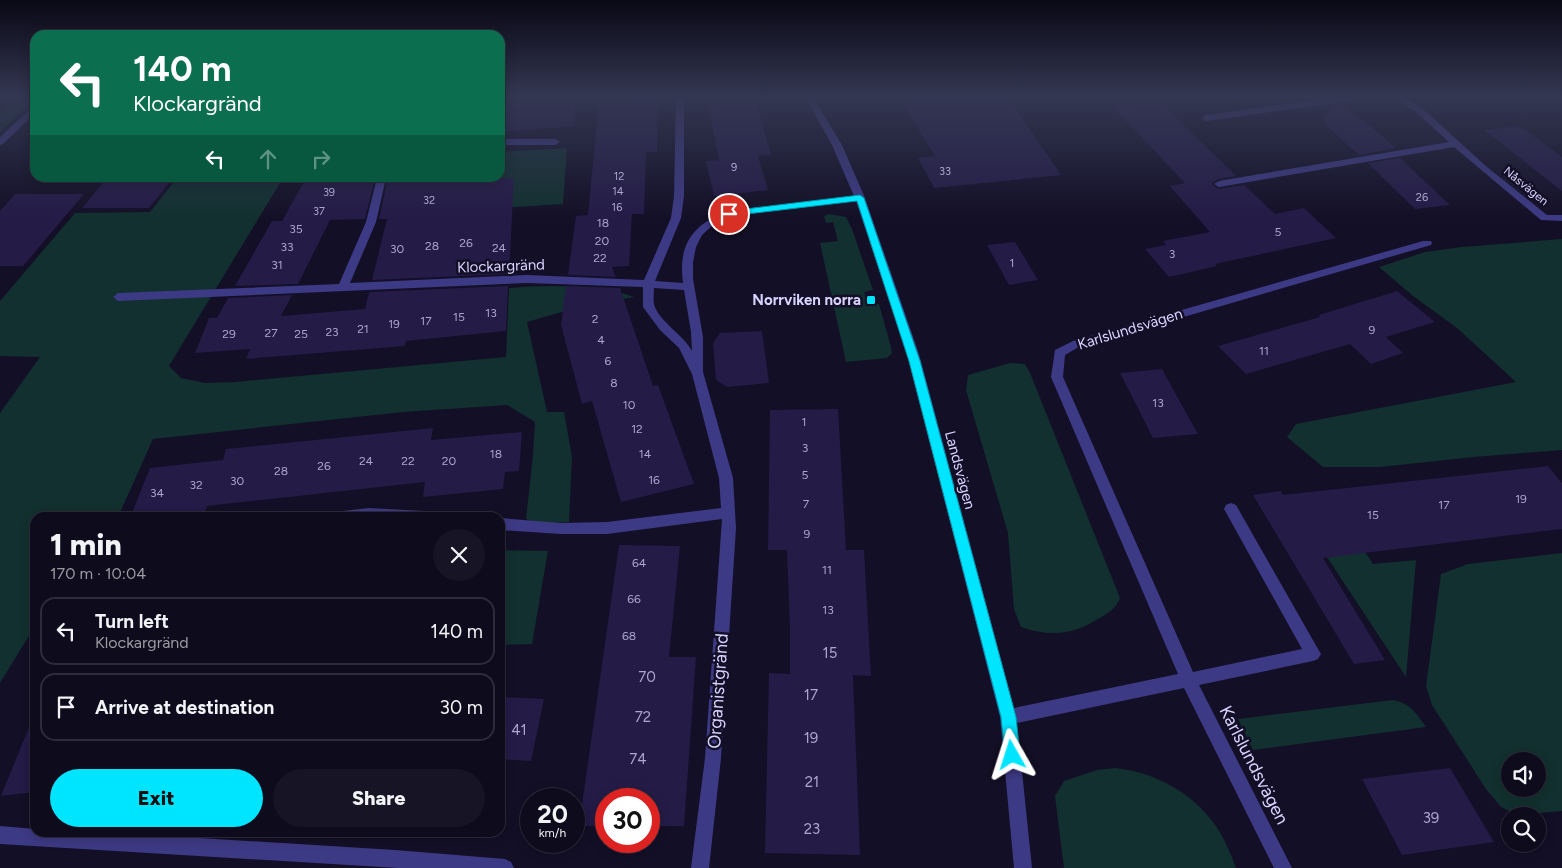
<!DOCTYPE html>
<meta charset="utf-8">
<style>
:root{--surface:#0e0b1c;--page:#171425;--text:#f1f3f6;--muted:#9b9ba3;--line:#2e2b3b;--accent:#00e5ff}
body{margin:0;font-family:Figtree,sans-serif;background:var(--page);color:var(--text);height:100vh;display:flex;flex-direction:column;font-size:19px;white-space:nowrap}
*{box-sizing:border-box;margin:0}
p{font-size:16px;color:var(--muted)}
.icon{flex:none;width:28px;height:28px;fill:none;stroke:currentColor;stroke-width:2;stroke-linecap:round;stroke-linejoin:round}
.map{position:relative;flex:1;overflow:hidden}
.side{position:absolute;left:30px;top:512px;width:475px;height:325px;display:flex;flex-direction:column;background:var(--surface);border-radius:15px;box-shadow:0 2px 12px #0003,0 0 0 1px var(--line)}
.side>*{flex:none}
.guide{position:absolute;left:30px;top:30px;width:475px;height:152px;border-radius:15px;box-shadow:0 2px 12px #0003,0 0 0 1px var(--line);background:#0b6e4f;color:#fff;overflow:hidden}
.tools{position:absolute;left:1501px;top:752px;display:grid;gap:10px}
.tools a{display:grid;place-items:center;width:45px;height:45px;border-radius:50%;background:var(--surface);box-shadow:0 2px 12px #0003,0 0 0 1px var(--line);font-size:25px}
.speed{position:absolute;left:520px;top:788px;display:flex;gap:10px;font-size:25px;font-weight:700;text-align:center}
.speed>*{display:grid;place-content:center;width:65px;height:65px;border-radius:50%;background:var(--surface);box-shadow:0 2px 12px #0003,0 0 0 1px var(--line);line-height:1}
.speed small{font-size:12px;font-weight:400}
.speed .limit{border:8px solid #d22;background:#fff;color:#111}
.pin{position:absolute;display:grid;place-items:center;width:42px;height:42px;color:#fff;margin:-21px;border:2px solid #fff;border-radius:50%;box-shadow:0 1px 5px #0007}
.me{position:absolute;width:55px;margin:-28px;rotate:354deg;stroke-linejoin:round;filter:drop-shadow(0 0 4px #0008)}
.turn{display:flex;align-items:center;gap:18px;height:105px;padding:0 20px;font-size:22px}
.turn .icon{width:65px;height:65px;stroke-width:2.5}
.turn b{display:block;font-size:35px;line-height:42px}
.lanes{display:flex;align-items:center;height:48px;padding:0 20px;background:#0003;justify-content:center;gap:25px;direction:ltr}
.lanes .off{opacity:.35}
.round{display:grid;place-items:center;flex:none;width:52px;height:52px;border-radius:26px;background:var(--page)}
.headline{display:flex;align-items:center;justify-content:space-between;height:85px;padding:0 20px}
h1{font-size:30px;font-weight:800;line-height:38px}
.button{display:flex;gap:10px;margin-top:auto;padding:10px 20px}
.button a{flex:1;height:58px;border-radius:30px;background:var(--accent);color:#111;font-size:20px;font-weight:800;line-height:58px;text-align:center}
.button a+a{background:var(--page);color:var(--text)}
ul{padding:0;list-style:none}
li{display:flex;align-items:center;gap:15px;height:68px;margin:0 10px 8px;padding:0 10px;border:2px solid var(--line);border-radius:15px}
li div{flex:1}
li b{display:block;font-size:19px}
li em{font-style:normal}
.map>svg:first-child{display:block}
</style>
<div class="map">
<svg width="1562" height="868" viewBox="0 0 1562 868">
<rect width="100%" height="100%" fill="#130f26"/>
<path fill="#12302f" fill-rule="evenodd" d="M15,97h20v2l-35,33v-21z
M567,148l-4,56 -95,6 7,-32h25v-26z
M177,178h106l-114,188 12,12 24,5 30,-1 271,-25 3,-69c37,-3 91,-4 125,9l-48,8 -59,17 20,90h17l8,45 -3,65 -30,2 -13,-5 7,-64 2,-33 -28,-17 -104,7 -250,27 -35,78 -83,1v108l-35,57v-270l40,-56 -40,-1v-55l75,-88 75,-1z
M829,214l17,3 6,12 21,61 -9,2 5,13 10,-1 12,43 1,6 -5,5 -41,4 -26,-119 18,-2 -5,-19 -7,1 -2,-7z
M1562,239v211l-88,7 -94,10h-57l-36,-30 9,-13 220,-42 -59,-54 -44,-32 -34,-29 46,-15 37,-5z
M1010,363l15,1 5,9 90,225c-4,11 -12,15 -22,21 -26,16 -48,18 -77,8l-7,-18 -6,-76 -42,-143 2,-15z
M1332,501l41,63 43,-4 -10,117 -114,-173z
M500,550l48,1 -16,93 -32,1z
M1562,553v258l-35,3 -13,-1 -13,-6 -15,-18 -54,-84 -6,-19 15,-112 27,-10zM1510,761h28v28h-28z
M1393,700c17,3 24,14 33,27l-173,23 -15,-31z
M1115,768c40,4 78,25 101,58 8,12 15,28 20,42h-172l-9,-72 9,-15 33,-11z"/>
<path fill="#241b47" d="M904,97h104l53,78 -127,13 -16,-30 17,-2 -32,-52 5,-1z
M658,98l-1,54h-11l-2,62h-12l-3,52 -17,1 4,10 -48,-2 8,-59 12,-1 11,-114z
M575,99l-1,27 -74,6v-27z
M1158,100l78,76 -18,3 -6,4 1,3 6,3 25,-4 31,29 29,-6 32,30 -121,26 2,2 -48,11 -24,-28 21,-4 -3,-4 47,-9 -40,-46 15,-3 -72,-76z
M756,101l15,54 -13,1 10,34 -54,6 -8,-35 13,-1 -11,-55z
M1343,104l17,16h3l33,28 -36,7 -8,-6 -27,-25h2l-5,-5 13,-14z
M1520,126l42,31v34l-78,-61z
M1400,158l50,47 -35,4 -47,-46z
M107,178h66l-24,30h-67z
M306,178h69l-10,41 -35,1 -32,64 -63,2 37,-65h10z
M388,178h126l-5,96 -137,6 15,-61h-8z
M15,194h69l-61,72h-23v-55z
M1015,242l23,38 -29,5 -22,-40z
M508,286l-2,45 -100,10 -1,5 -159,13 4,-10 -55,4 14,-35h8l11,-20 64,-3 -11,21 84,-7 4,-17z
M566,286l54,2 33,98 5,-1 36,99 -73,18 -29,-101 -10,3 -21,-79z
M1397,291l38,31 -49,15 17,16 -32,11 -21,-20 -104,30 -28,-28 102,-29 -1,-2z
M762,331l7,52 -42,4 -11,-7 -3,-37 7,-10z
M1162,369l22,40 14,25 -45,4 -33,-65z
M838,409l8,141h18l7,126 -18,-1 7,180 -95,-2 4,-180 21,1v-44l-3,-80h-19l2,-140z
M433,428l-2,12 91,-8 -3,39 -14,1 -2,17 -80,8 2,-15 -218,24 -3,10 -13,2h-61l20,-50 73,-8 3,-11z
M1548,466l14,17v46l-239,29 62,102 -31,4 -101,-169 28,-4 2,4z
M619,545l61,1 -11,111h27l-12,169h-35v-27h-43v27h-27z
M500,697l44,2 -13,62 -31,-2z
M34,715l1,77 -34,4z
M1450,768l44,74 -92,13 -40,-76z"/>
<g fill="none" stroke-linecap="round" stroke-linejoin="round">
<path fill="#3d3a85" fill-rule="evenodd" d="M676,97h8v99l-3,22 -26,63 28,2c-5,-39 9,-56 42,-72l129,-15 -22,-51 -27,-48h8l29,48 23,53 54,156 95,354 164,-34 -127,-297 4,-27 18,-9 350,-100h8l1,2 -1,2 -354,103 -12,7 -2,22 130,295 109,-23 -78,-140 2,-4 5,-2 5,2 82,144 3,5 -3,5 -5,2 -114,24 93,183h-18l-90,-180 -167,35 15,145h-18l-14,-151 -93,-363 -51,-153 -125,15 -17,8 -12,11 -6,12 -3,15v17l10,58v35l30,106 3,50 -15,230 -12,110h-18l14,-110 17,-239 -115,15h-46l-61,-4v-12l61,5 46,-1 114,-14 -2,-30 -27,-104 -13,-26 -19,-18 -17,-23v-20l-116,-4 -409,18 -5,-4 5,-4 221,-9 27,-62 11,-44h9l-10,44 -26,61 177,-8 117,5 27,-62 3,-22zM654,288l30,2 7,42 1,19c-8,-16 -34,-30 -38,-47 -1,-5 0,-11 0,-16z
M1337,97h24l-4,3 -151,21 -4,-3 4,-3z
M1394,97h10l18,11 65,59 60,48h15v6l-21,-1 -87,-73 -235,40 -5,-3 5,-3 230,-39 -33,-30z
M35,105v8l-32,31 -3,1v-8z
M500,139h55l5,3 -5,3h-55z
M369,508l74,4 5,2 1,4h-121l1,-4 5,-2z
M0,826l35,3v3h66l294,18 110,9 6,3 3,6h-116l-398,-24z"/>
</g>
<linearGradient id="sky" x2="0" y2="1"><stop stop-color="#0a0815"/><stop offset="0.44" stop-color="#333752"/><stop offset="1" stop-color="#333752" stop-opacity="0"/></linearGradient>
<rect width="1562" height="219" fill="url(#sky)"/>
<path fill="#00e5ff" stroke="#0095a6" d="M860,195l4,3 56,163 96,356 4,38 -3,5 -5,2 -5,-2 -2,-5 -4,-38 -92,-356 -52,-160 -128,15 -5,-2 5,-3z"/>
<rect fill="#00e5ff" stroke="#130f26" stroke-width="2" x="866" y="295" width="10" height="10" rx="2.5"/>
<g text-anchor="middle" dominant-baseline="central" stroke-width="5" stroke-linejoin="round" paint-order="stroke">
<g font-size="11" fill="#aca6d1">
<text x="734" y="167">9</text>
<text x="945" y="171">33</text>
<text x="619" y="176">12</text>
<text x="618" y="191">14</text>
<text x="329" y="192">39</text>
<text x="1422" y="197">26</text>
<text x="429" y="200">32</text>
<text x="617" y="207">16</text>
<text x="319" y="211">37</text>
</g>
<g font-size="12" fill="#d9d4ff" stroke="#130f26">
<text transform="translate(1526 186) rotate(39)">Nåsvägen</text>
</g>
<g font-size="12" fill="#aca6d1">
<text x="603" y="223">18</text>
<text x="296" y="229">35</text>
<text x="1278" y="232">5</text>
<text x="602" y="241">20</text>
<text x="466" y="243">26</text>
<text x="432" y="246">28</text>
<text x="287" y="247">33</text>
<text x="499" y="248">24</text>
<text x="397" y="249">30</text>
<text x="1172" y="254">3</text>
<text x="600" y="258">22</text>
<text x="1012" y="263">1</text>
<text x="277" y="265">31</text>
<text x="491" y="313">13</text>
<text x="459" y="317">15</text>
<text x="595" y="319">2</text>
<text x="426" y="321">17</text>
<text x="394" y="324">19</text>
<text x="363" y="329">21</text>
<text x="1372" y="330">9</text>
<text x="332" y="332">23</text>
<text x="271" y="333">27</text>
<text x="229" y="334">29</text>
<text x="301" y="334">25</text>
<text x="601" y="340">4</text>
<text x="1264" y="351">11</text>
<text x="608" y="361">6</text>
<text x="614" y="383">8</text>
<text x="1158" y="403">13</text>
<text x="629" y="405">10</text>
<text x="804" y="422">1</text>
<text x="637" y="429">12</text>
<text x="805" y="448">3</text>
<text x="496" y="454">18</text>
<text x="645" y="454">14</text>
<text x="366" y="461">24</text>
<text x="408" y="461">22</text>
<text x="449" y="461">20</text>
<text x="324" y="466">26</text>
<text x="281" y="471">28</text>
<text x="805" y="475">5</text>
<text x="654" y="480">16</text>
<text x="237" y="481">30</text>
<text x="196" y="485">32</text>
<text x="157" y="493">34</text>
<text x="1521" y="499">19</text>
<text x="806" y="504">7</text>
<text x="1444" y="505">17</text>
<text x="1373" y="515">15</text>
<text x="807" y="534">9</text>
<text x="639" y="563">64</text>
<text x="827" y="570">11</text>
<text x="634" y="599">66</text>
<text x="828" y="610">13</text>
<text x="629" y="636">68</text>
</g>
<g font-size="15" fill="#d9d4ff" stroke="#130f26">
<text transform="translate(501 266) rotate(-2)">Klockargränd</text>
<text transform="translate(1130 329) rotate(-17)">Karlslundsvägen</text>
<text transform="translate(960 470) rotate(75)">Landsvägen</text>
</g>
<g font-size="15" font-weight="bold" fill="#d9d4ff" stroke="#130f26" text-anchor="end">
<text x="861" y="300">Norrviken norra</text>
</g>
<g font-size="15" fill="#aca6d1">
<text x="830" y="653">15</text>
<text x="647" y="677">70</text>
<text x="811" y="695">17</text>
<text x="643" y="717">72</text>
<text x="519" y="730">41</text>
<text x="811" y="738">19</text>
<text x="638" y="759">74</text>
<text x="812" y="782">21</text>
<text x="1431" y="818">39</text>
<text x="812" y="829">23</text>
</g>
<g font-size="18" fill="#d9d4ff" stroke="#130f26">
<text transform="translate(718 691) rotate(-86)">Organistgränd</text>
<text transform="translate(1254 765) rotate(63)">Karlslundsvägen</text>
</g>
</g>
</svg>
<div class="tools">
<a><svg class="icon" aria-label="sound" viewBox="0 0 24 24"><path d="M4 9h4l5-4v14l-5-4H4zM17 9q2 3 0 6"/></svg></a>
<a><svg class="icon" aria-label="search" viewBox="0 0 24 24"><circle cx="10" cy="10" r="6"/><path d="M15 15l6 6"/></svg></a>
</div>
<div class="speed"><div>20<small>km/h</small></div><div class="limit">30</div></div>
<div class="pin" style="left:729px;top:214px;background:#d93025"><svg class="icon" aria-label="arrive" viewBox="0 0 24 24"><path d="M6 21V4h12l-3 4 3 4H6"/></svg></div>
<svg class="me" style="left:1012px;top:755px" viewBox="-20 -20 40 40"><path d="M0-17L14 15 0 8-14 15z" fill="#00e5ff" stroke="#fff" stroke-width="4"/></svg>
<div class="guide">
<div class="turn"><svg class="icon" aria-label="left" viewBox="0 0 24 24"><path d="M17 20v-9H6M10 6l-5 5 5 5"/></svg><div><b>140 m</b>Klockargränd</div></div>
<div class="lanes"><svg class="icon" aria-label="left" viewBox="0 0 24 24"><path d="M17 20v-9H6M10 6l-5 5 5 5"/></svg><svg class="icon off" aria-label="ahead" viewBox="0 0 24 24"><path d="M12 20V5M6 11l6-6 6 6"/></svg><svg class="icon off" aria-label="right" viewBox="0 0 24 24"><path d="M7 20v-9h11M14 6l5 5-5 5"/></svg></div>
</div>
<section class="side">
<div class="headline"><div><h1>1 min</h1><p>170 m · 10:04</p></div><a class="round"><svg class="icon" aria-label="close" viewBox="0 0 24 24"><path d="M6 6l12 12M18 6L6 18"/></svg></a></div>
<ul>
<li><svg class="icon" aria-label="left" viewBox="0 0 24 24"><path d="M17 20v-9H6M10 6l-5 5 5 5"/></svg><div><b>Turn left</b><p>Klockargränd</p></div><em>140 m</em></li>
<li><svg class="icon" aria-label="arrive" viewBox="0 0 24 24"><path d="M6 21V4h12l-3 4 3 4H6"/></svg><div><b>Arrive at destination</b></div><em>30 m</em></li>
</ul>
<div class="button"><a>Exit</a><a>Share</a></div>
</section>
</div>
